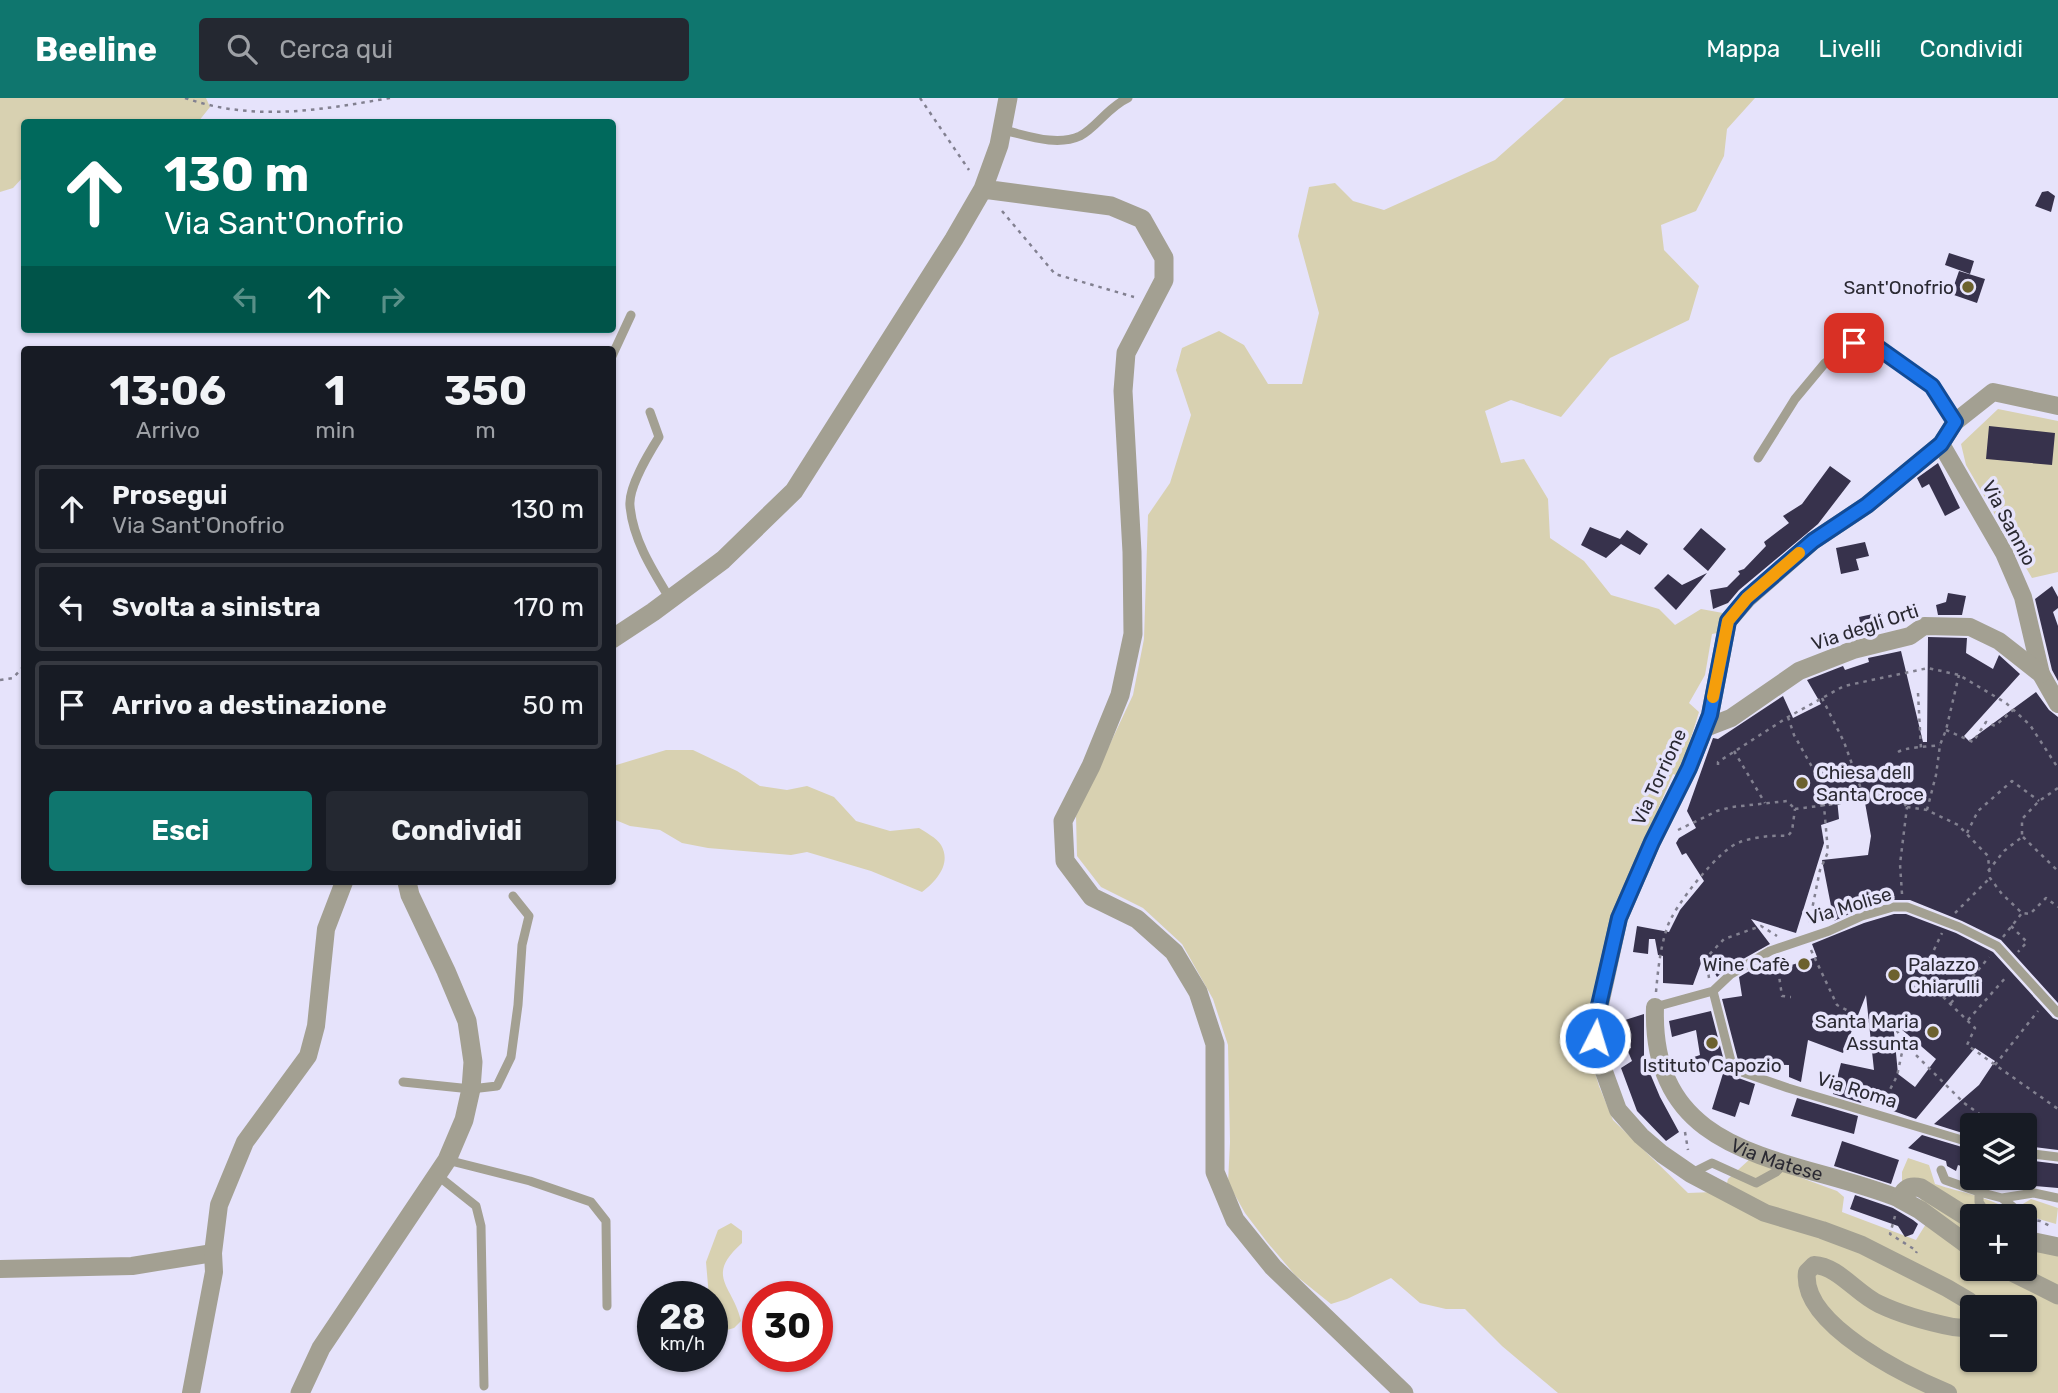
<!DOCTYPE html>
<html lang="it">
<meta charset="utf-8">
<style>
:root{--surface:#171b24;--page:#242831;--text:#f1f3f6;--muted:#9ea1a6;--line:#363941;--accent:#0f766e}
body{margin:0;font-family:Rubik,sans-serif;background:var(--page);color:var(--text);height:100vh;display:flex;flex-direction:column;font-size:26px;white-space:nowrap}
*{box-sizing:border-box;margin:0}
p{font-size:23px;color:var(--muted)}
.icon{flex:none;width:38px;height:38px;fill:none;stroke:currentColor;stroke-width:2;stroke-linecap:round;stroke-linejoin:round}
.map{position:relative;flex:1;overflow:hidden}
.side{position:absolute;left:21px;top:248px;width:595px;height:539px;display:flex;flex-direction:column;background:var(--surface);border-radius:7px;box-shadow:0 2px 5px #0004}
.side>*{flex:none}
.banner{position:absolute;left:21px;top:21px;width:595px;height:214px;border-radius:7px;box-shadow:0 2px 5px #0004;background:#00695c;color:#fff;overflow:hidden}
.tools{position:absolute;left:1960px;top:1015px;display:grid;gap:14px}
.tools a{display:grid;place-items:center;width:77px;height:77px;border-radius:7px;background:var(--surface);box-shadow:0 2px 5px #0004;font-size:35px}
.speed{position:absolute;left:637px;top:1183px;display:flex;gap:14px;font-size:35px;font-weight:700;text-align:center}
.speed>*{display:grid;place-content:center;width:91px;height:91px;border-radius:50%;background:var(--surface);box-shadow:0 2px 5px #0004;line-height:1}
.speed small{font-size:18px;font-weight:400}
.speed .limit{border:10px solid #d22;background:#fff;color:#111}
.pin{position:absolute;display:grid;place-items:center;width:60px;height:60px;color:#fff;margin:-30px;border-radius:14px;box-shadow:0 4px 10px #0006}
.me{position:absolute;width:77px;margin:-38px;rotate:5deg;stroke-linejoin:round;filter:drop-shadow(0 0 5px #0008)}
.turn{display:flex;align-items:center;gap:24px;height:147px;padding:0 28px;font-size:32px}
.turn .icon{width:91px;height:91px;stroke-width:2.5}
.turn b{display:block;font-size:49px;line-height:60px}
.lanes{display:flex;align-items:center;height:66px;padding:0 28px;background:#0003;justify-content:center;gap:35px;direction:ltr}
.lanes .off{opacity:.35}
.eta{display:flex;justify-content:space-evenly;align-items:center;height:119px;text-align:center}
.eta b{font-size:42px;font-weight:700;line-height:49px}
.button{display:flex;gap:14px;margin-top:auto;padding:14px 28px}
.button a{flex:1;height:80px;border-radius:7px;background:var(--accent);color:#fff;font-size:28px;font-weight:700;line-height:80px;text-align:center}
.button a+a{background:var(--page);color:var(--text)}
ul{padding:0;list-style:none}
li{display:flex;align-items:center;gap:21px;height:88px;margin:0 14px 10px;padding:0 14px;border:4px solid var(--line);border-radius:7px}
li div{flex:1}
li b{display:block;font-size:26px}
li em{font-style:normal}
header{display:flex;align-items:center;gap:42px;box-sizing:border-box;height:98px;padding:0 35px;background:var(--accent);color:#fff}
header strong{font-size:33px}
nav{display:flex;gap:38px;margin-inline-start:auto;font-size:24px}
.search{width:490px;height:63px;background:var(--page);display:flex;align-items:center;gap:18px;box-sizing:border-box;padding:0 24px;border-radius:7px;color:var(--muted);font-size:26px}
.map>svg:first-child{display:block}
</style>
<header>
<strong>Beeline</strong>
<div class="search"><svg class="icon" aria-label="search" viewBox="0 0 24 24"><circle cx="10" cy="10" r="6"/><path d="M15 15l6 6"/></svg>Cerca qui</div>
<nav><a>Mappa</a><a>Livelli</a><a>Condividi</a></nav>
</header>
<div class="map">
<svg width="2058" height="1295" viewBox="0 0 2058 1295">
<rect width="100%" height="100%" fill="#e6e3fb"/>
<path fill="#d8d1b1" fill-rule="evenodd" d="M0,0h206l4,9 -12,15h-103l-9,-3 -5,3h-57v54l-11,12 -13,4z
M1565,0h190l-28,31 -3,27 -28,55 -35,14 3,25 35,36 -10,34 -79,38 -49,59 -50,-17 -26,11 16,52 23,-4 24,40 2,39 34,23 27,34 48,14 16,16 26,-16 22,4 -6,20 -5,1 -7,41 -16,28 10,9 -20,64 -6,-2 -61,143 -27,115 -4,3 4,15 4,2 10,34 14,34 75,73 25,-1 11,3 4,-16 22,-20 87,32 7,6 -2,15 74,28 13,-21 -10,-24 -17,-11v-12l6,-14 21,7 6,19c28,9 51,12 77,27l1,5h-41v53h53v-20l33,5v139h-500l-56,-47 -37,-37h-19l-26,-6 -29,-25 -44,21 -16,5 -36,-29 -28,-33 -22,-29 -17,-30 2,-41 -2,-97 -15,-46 -31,-55 -39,-36 -42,-21 -24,-31 -1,-40 57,-121 11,-56 4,-124 22,-32 21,-68 -15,-45 6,-22 37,-17 25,14 24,39h34l17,-71 -21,-77 11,-49 26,-4 18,18 31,9 111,-50zM1972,1209h53v53h-53z
M1998,311l60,12v151l-26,6 -66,-113 -5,-21z
M666,652h27l44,21 23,15 27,4 20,-4 27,11 22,24 34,10 29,-3c6,4 18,10 22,17 11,19 -5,36 -19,47l-51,-21 -64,-19 -16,3 -83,-7 -26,-5 -22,-13 -30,-4 -17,-7v-53z
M2031,1101l27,9 -2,16 -34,-10 -4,-7z
M731,1125l11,8v12c-38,34 -9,42 -1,78l-7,7 -14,4 -8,17v-52h-3l-3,-35 12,-32z"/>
<path fill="#37324c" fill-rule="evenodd" d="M2048,93l7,5 -4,16 -16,-6 7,-14z
M1949,155l25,8 -4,13 -25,-9z
M1959,173l26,8 -8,24 -26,-9z
M1989,328l66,7 -3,32 -66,-6z
M1938,365l22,45 -15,8 -16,-32 -7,4 -5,-10z
M1830,368l21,15 -33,43 -79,66 -11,13 -15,6 -3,-19 17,-3 13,-13 -2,-3 6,-2 22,-23 -2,-4 25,-19 -6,-7 19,-12z
M1590,429l30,12 7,-9 21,14 -8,11 -19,-11 -15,14 -25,-13z
M1701,430l25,21 -18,22 -25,-22z
M1865,444l4,14 -13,3 3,11 -18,4 -5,-26z
M1707,475l-31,37 -22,-22 14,-14 14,11z
M2052,488l6,11v11l-5,4 5,14v55l-6,-11 -17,-71z
M1948,495l18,3 -4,19h-24l-2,-10 10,-3z
M1882,514l4,18 -23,6 -4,-19z
M1928,539l39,1 -1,15 27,16 6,-14 21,19 -56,62 5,5 67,-49 13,18 9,7v286l-57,-63 -39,-19 -52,-21h-19l-31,9 -26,12 -12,-61 46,-5 3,-19 -7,-39 -27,2 2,20 -18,6 3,18 -28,90 -45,-14 19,25 -43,24 -10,9 -13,-22 -11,30 -30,-2v-27l-5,-1 -3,-16h-6l-1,15 -15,-2 4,-26 32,6 11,-22 24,-29 -18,-28 -4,2 -6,-12 3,-5 17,-10 -9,-17 26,-73 5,1 65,-43 10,22 28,-14 -14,-24 36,-14 2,4 24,-8 -1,-4 33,-7 22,91h4z
M1894,816h12l50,19 37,19 60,66 5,2v130l-33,-4v-21h-21l-13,-7 -2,7h-17v11l-38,-12 45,-39 16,-24 -20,-13 -59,71 -54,-19 -1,3 -28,-9 8,-31 33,7 -8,-75 -23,58 -35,-13 -7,42 -12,-5v-12l-30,-1v7l-20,-7 -17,-65 20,-3 -3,-19 35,-20 2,13 41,-13 -5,-13 52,-21zM1893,924l43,37 -21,28 -17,-13z
M1711,913l13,50 -41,13 -4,-12 21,-7 -4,-25 -24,7 -3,-16z
M1644,916v45l16,38 19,35 -13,9 -29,-30 -16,-43 11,-7 -5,-12 4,-1 -6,-28z
M1725,969l5,8 25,9 -6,21 -9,-3 -5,15 -23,-8z
M1797,1000l61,18 -4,18 -63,-18z
M1922,1037l50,15v20l-14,-5 -2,6 -9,-5 -1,-5 -38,-13z
M1842,1043l57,19 -8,24 -57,-18z
M2025,1062l33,4v24l-33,-3z
M1855,1097l38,13 20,12 5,4 -5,10 -8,3 -7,-11 -48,-17z"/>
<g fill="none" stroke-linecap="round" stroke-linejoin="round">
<path stroke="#828090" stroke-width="2.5" stroke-dasharray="3.5 5" stroke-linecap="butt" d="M185,0c69,24 135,12 205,0
M920,0l49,72
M1002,113l53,63 79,23
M0,582l13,-2 11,-12
M1918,595l3,56
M1822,600l22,44 20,55
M1788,619l6,18 22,39 8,32 4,46 -8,18 -11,54
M1946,632l27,12 13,-20 9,4 18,-16
M1734,653l31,52
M1898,654c8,-5 30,-5 42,-7
M1718,667v-3l70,-45 56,-31 84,-18 31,7 47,28 24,22 28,43
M1907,709l20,3 31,15 30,31 2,22 12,16 20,19 8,1 16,-16 12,9
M1795,711l63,-8 6,-4 32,-7 10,16
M1927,712l9,-35 4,-30 6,-15 13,-55
M1678,732l39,-19 15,-4 55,-6 8,8
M1967,735l11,-22 34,-30 27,20
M2023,739l35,34
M1988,773l16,-20 18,-14v-18l17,-18 19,-13
M1902,796l-2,-30 7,-57
M1955,815l35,-35
M2011,828l16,16 -9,10
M2003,839l19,-24
M1811,852l26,55 40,21 18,1 9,16 -7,33 -14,27
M1777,864l5,34 9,1
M1923,875l19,-40
M1709,880l-3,-20 18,-19 37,-13 16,10
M1937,893l38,37 -8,17 91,64
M1656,894c2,-22 4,-43 11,-64 6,-21 53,-80 73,-86 14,-5 33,-7 48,-6l4,-5 3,-22
M1951,905l38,-46
M1968,922l39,-44
M1904,945l60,60 31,22
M1995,967l43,-54
M1685,1034l3,18
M1895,1118l-5,18 27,17 -1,2
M2029,1121l11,2 12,6"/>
<path stroke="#a3a092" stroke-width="9" d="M1003,32c23,5 53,17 77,6 16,-8 28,-29 48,-38
M612,258l19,-41
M650,314l9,25c-10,16 -31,50 -29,69 3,34 23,65 40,93
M1758,360l37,-59 30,-36 29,-20 23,4 55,39 23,36
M1713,893l20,78 55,19 184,55
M1655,909l58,-16 18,-17 39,-23 59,-20 33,-15 31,-9h14l52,20 38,19 61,67
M403,984l68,7 26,-3 14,-29 7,-52 4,-60 7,-29 -16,-20
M2025,1055l33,4
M447,1062l83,21 61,21 15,19 1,85
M1941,1072l4,10 34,12v10l9,14
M1692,1075l20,-10 44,20 20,-11 7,-7
M437,1077l39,31 5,20 3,160
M1979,1094l23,6 32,-5 24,5
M2002,1100l11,9 5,9"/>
<g stroke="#a3a092" stroke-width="18">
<path d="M1941,346l63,109 19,44 18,77 17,30"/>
<path d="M1705,630l26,-10 68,-47 54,-21 57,-14 14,-10 46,1 29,14 42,33"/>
<path id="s1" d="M1655,909c-5,156 140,149 245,192"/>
<path d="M0,1171l132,-3 81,-13"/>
<path d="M1974,1209l-5,-6 -22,-13 -85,-43 -40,-15 -57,-17 -74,-39 -29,-20 -21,-18 -23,-26 -16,-44 -6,-22 -1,-17 24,-109 33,-76 37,-74 21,-53 18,-94 19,-22 66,-58 54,-36 74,-61 14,-22 38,-30 65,14"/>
<path d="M191,1295l23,-121 -1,-19 6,-48 26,-63 63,-86 8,-30 10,-97 18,-47"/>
<path d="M1948,1295c-39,-16 -148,-68 -141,-121l7,-7c24,1 43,29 65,39 23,11 49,18 74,23l10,1 9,-3"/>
</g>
<path stroke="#a3a092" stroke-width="19" d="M983,91l128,17 31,13 22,39v22l-38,73 -3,38 9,161 1,82 -13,61 -29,71 -28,55 2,40 27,36 45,22 37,33 24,40 17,52v128l20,48 38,47 131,126
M612,541l41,-27 70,-52 71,-69 160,-252 29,-50 16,-44 9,-47
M1972,1122l-51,-32c-11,-3 -17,1 -21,11l20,11 52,38
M2025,1142l33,7
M2006,1171l52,26
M300,1295l21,-45 126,-188 17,-40 7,-31 2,-27 -6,-41 -21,-50 -36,-76 -3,-13"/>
</g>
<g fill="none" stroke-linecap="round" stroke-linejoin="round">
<g stroke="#114b97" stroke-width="18">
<path id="route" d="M1595,940l2,-24 22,-96 33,-76 37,-74 21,-53 18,-94 19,-23 66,-57 54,-36 74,-61 14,-22 -23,-36 -55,-39 -23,-4"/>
</g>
<use href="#route" stroke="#1a73e8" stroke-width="12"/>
<path stroke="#f59e0b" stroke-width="12" d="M1713,599l15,-76 19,-23 52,-45"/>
</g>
<g fill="#6c612e" stroke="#e6e3fb" stroke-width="2.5">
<circle cx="1968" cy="189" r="7"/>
<circle cx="1802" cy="685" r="7"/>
<circle cx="1804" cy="866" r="7"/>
<circle cx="1894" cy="877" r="7"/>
<circle cx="1933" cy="934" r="7"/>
<circle cx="1712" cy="945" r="7"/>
</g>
<g text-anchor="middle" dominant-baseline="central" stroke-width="7" stroke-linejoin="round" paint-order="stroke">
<g font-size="19" fill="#2a2932" stroke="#e6e3fb" text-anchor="end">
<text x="1954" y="189">Sant'Onofrio</text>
<text x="1816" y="674" text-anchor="start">Chiesa dell<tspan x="1816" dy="22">Santa Croce</tspan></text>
<text x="1790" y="866">Wine Cafè</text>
<text x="1908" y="866" text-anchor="start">Palazzo<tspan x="1908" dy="22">Chiarulli</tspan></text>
<text x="1919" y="923">Santa Maria<tspan x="1919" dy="22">Assunta</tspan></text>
<text x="1712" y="967" text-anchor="middle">Istituto Capozio</text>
</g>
<g font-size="19" fill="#2a2932" stroke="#e6e3fb">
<text transform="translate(2009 425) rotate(62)">Via Sannio</text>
<text transform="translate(1865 529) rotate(-18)">Via degli Orti</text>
<text transform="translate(1659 679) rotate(-65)">Via Torrione</text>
<text transform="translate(1849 808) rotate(-17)">Via Molise</text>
<text transform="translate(1857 992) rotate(17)">Via Roma</text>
<text stroke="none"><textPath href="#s1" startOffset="215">Via Matese</textPath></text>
</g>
</g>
</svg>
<div class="tools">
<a><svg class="icon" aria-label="layers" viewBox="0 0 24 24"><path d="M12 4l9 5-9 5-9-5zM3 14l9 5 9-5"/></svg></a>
<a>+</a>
<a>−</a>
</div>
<div class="speed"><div>28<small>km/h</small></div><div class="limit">30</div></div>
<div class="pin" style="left:1854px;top:245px;background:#d93025"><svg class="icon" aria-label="arrive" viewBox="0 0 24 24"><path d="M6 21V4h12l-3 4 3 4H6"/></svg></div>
<svg class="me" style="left:1595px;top:940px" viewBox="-20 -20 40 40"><circle r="17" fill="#1a73e8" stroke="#fff" stroke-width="3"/><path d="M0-11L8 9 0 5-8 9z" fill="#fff"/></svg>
<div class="banner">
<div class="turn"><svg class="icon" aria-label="ahead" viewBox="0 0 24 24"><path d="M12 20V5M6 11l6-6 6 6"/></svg><div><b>130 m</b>Via Sant'Onofrio</div></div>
<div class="lanes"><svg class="icon off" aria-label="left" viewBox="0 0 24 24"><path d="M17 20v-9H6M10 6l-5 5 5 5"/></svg><svg class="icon" aria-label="ahead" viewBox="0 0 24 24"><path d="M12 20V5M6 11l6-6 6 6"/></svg><svg class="icon off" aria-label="right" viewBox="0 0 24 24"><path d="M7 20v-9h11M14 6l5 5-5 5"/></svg></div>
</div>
<section class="side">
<div class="eta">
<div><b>13:06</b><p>Arrivo</p></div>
<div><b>1</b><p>min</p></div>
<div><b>350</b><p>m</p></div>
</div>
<ul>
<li><svg class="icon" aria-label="ahead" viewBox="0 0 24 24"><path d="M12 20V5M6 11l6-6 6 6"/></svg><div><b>Prosegui</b><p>Via Sant'Onofrio</p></div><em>130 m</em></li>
<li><svg class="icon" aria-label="left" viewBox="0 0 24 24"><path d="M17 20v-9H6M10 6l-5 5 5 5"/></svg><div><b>Svolta a sinistra</b></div><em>170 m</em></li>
<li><svg class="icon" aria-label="arrive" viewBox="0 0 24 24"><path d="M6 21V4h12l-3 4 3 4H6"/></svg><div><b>Arrivo a destinazione</b></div><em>50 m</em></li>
</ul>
<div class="button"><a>Esci</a><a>Condividi</a></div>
</section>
</div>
